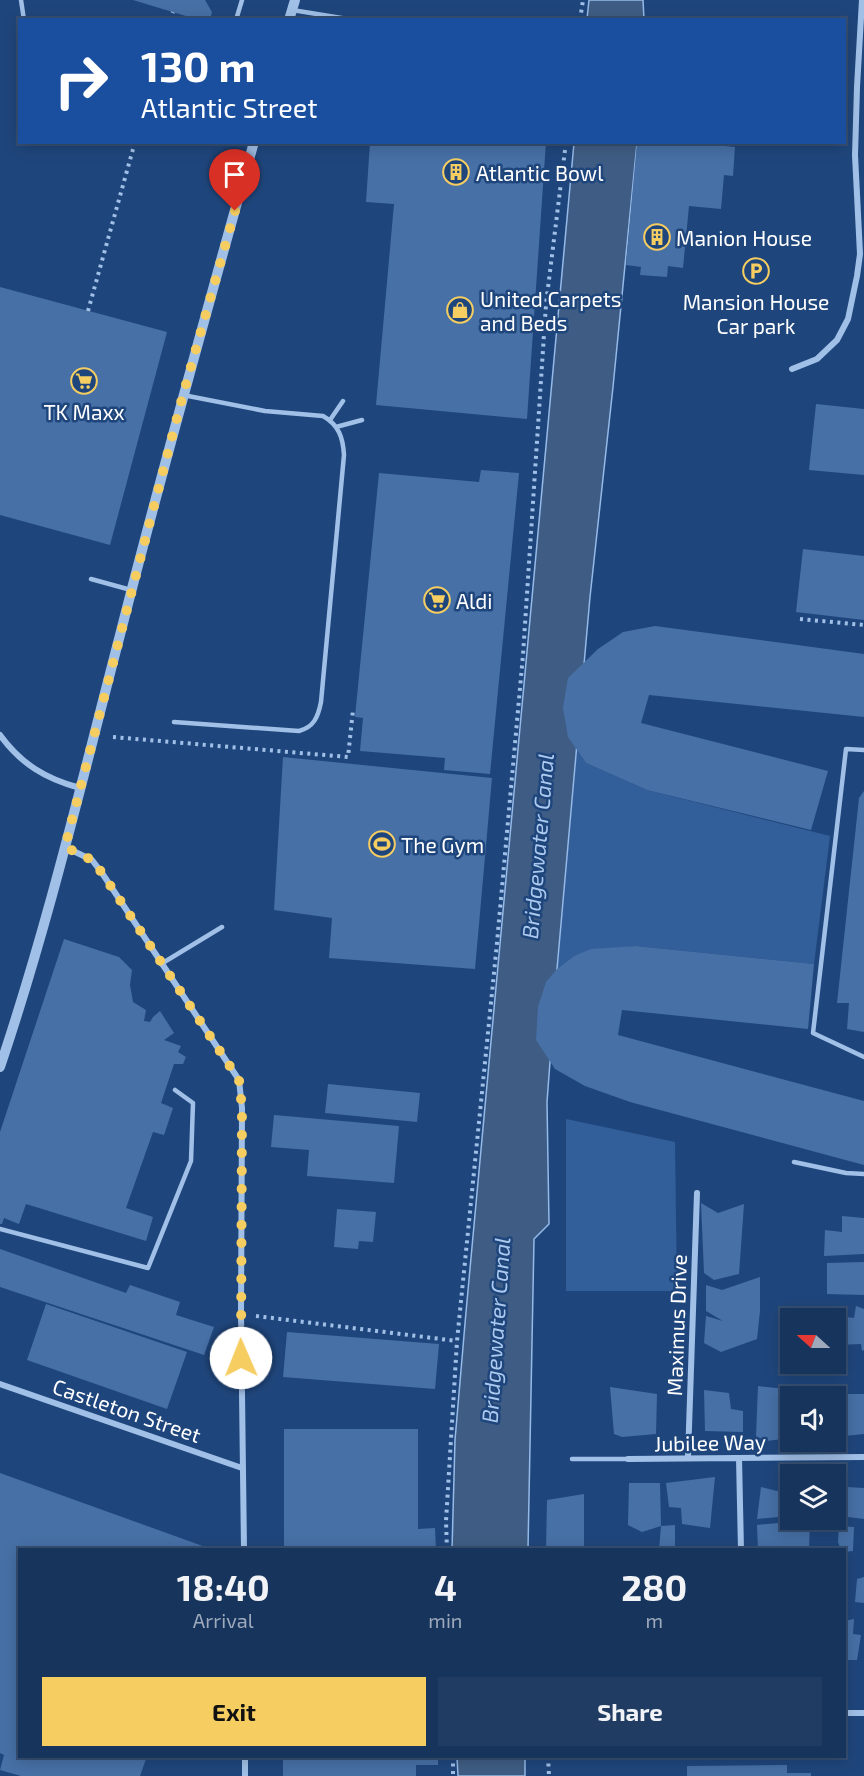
<!DOCTYPE html>
<style>
:root{--surface:#17345d;--page:#203c63;--text:#f1f3f6;--muted:#9eaabc;--line:#364f72;--accent:#f5cd61}
body{margin:0;font-family:"Exo 2",sans-serif;background:var(--page);color:var(--text);height:100vh;display:flex;flex-direction:column;font-size:22px;white-space:nowrap}
*{box-sizing:border-box;margin:0}
p{font-size:20px;color:var(--muted)}
.icon{flex:none;width:33px;height:33px;fill:none;stroke:currentColor;stroke-width:2;stroke-linecap:round;stroke-linejoin:round}
.map{position:relative;flex:1;overflow:hidden}
.details{position:absolute;left:18px;top:1548px;width:828px;height:210px;display:flex;flex-direction:column;background:var(--surface);border-radius:0px;box-shadow:0 3px 15px #0003,0 0 0 2px var(--line)}
.details>*{flex:none}
.top-card{position:absolute;left:18px;top:18px;width:828px;height:126px;border-radius:0px;box-shadow:0 3px 15px #0003,0 0 0 2px var(--line);background:#1a4fa0;color:#fff;overflow:hidden}
.needle{width:39px;rotate:291deg}
.buttons{position:absolute;left:780px;top:1308px;display:grid;gap:12px}
.buttons a{display:grid;place-items:center;width:66px;height:66px;border-radius:0px;background:var(--surface);box-shadow:0 3px 15px #0003,0 0 0 2px var(--line);font-size:30px}
.pin{position:absolute;display:grid;place-items:center;width:51px;height:51px;color:#fff;margin:-62px -26px;border-radius:50% 50% 50% 0;rotate:-45deg;box-shadow:0 0 6px #0007}
.pin .icon{rotate:45deg}
.me{position:absolute;width:66px;margin:-33px;rotate:359deg;stroke-linejoin:round;filter:drop-shadow(0 0 4px #0008)}
.turn{display:flex;align-items:center;gap:21px;height:126px;padding:0 24px;font-size:27px}
.turn .icon{width:78px;height:78px;stroke-width:2.5}
.turn b{display:block;font-size:42px;line-height:51px}
.eta{display:flex;justify-content:space-evenly;align-items:center;height:102px;text-align:center}
.eta b{font-size:36px;font-weight:700;line-height:42px}
.action{display:flex;gap:12px;margin-top:auto;padding:12px 24px}
.action a{flex:1;height:69px;border-radius:0px;background:var(--accent);color:#111;font-size:24px;font-weight:700;line-height:69px;text-align:center}
.action a+a{background:var(--page);color:var(--text)}
.map>svg:first-child{display:block}
</style>
<div class="map">
<svg width="864" height="1776" viewBox="0 0 864 1776">
<rect width="100%" height="100%" fill="#1f467c"/>
<path fill="#325f9a" d="M577,750l9,13 61,27 183,46 -16,128 -178,-18 -45,4 -17,6 -17,13z
M566,1119l109,23 2,149h-111z"/>
<path fill="#3f5d84" stroke="#95bae8" stroke-width="1.5" d="M589,0h54l1,19h-57z
M574,143h63l-24,244 -23,210 -33,372 -10,133 2,122 -15,15 -6,310 -76,1 3,-110 11,-128z
M457,1757h68v19h-67z"/>
<path fill="#4770a6" d="M133,0h72l7,12 -2,8h-11z
M370,142h176l-19,277 -151,-14 18,-201 -28,-2z
M637,142h47l51,5 -2,29 -9,-1 -3,34 -32,-3 -6,62 -15,-2 -1,11 -27,-2 1,-8 -15,-2z
M0,287l167,45 -57,213 -110,-30z
M816,404l48,5v66l-55,-5z
M481,470l38,3 -29,301 -46,-4 1,-12 -85,-7 3,-33 -8,-1 24,-244 100,9z
M803,549l61,7v64l-68,-8z
M655,626l209,28v63l-215,-22 -8,28 187,48 -17,59 -164,-40 -61,-27 -18,-26 -5,-29 5,-30 30,-29 25,-17z
M283,757l209,21 -17,191 -146,-11 3,-40 -58,-8z
M864,791v241l-17,-3 2,-26h-12l22,-205z
M64,939l55,18 13,13 -2,15 3,17 13,8 -2,11 6,1 3,-5 7,-6 14,22 -10,7 17,6 -3,6 8,5 -3,7h-9l-13,39 12,5 -9,27 -11,-3 -27,76 27,9 -7,24 -120,-37 -7,20 -15,-6 -2,6h-2v-92z
M636,946l178,18 -6,65 -186,-19 -4,25 246,66v64l-234,-63 -45,-16 -30,-17 -19,-29 2,-33 8,-25 11,-13 17,-13 17,-7z
M328,1084l92,9 -3,29 -92,-9z
M274,1115l125,11 -5,57 -87,-7 2,-26 -38,-3z
M701,1203l17,10 26,-9 -5,70 -25,6 -10,-7z
M337,1209l39,3 -3,30 -14,-1 -1,8 -24,-2z
M842,1216l22,2v36l-40,2 1,-26 17,2z
M0,1249l126,44 4,-8 50,17 -4,13 38,12 -10,28 -204,-68z
M864,1262v33l-37,-1v-31z
M760,1277v34l-3,28 -36,13 -17,-9 2,-27 17,5 -17,-10v-26l16,5z
M46,1304l141,48 -20,57 -140,-49z
M856,1306l8,3v41l-2,1 -1,-7 -25,1 2,-29 16,2z
M287,1332l152,12 -4,45 -152,-12z
M758,1386l27,3 -1,50 -18,2 -10,-5z
M610,1387l47,7 -1,40 -34,3 -8,-3z
M704,1390l25,3 2,16 12,2v21l-38,-1z
M806,1391l28,1v4h-28z
M843,1394h21v40l-19,2z
M284,1429h134v100l17,-1 1,22h-152z
M0,1473l211,76 -191,1v206h127l-7,20h-119l-21,-6 4,-15 -4,-2z
M715,1477l-5,51 -28,-4 -1,-16 -12,-1 -3,-24z
M629,1483h31l1,43 14,-1v25h-16l2,-24 -19,6 -14,-7z
M790,1484v32l-33,3 4,-32 16,4z
M847,1487l17,1v31l-16,-2z
M584,1494v56h-38l1,-50z
M810,1520l-1,30h-51l-1,-25z
M839,1526l15,1 -1,24 -9,1v-2h-3l-3,-8z
M864,1577v26l-9,-1 2,-23z
M854,1619l-1,15 8,1 -4,25h-13v-39z
M283,1756h155v9h-22v11h-133z
M787,1765v8h24v3h-124v-10z"/>
<g fill="none" stroke-linecap="round" stroke-linejoin="round">
<path stroke="#a1c0e7" stroke-width="4" stroke-dasharray="3 4.5" stroke-linecap="butt" d="M170,20l3,-8
M580,20l3,-20
M88,311l47,-169
M800,619l64,6
M113,737l235,20 5,-47
M256,1316l201,25
M447,1550l-1,-29 11,-180 40,-398 26,-288 23,-351 20,-162
M453,1756v20
M548,1756l1,20"/>
<path stroke="#a1c0e7" stroke-width="4.5" d="M21,0l3,20
M292,10l62,10
M236,20l6,-20
M330,420l13,-19
M336,427l26,-7
M91,579l40,11
M174,722l125,9c15,-4 19,-14 22,-29l23,-247c-1,-17 -5,-30 -21,-39l-58,-5 -82,-16
M864,750l-18,-1 -33,284 51,24
M161,964l61,-37
M794,1162l52,11 18,1
M0,1229l148,39 43,-107 2,-58 -18,-13
M572,1459h56"/>
<path stroke="#a1c0e7" stroke-width="6" d="M792,369l25,-10 20,-19 11,-21 9,-43 3,-22 -5,-99 2,-68 5,-87
M0,735c21,29 46,44 80,53
M65,847l27,13 10,13 137,207 3,28 -1,206 3,236
M0,1384l242,84
M688,1457l9,-264
M739,1458l2,92
M628,1459l236,-2
M844,1713h20
M245,1776v-20"/>
<path stroke="#a1c0e7" stroke-width="10" d="M289,20l6,-20
M0,1067c48,-142 82,-287 120,-432 42,-165 88,-329 134,-493"/>
</g>
<g fill="none" stroke-linecap="round" stroke-linejoin="round">
<path stroke="#f5cd61" stroke-width="10" stroke-dasharray="0 18" d="M235,211l-52,184 -118,452 27,13 10,13 137,207 3,28 -1,250"/>
</g>
<defs>
<g id="building-ring" transform="scale(1.35)"><circle r="9.5" fill="#1f467c" stroke="#f5cd61" stroke-width="1.5"/><path d="M-4-6H4V6H1V3H-1V6H-4ZM-2.5-4.3h1.7v1.8h-1.7ZM.8-4.3h1.7v1.8H.8ZM-2.5-1h1.7V.8h-1.7ZM.8-1h1.7V.8H.8Z" fill="#f5cd61"/></g>
<g id="parking-ring" transform="scale(1.35)"><circle r="9.5" fill="#1f467c" stroke="#f5cd61" stroke-width="1.5"/><path d="M-3.5-5.5H1a3.5 3.5 0 0 1 0 7H-1V5.5H-3.5ZM-1-3.4V-.6H.8a1.4 1.4 0 0 0 0-2.8Z" fill="#f5cd61"/></g>
<g id="shop-ring" transform="scale(1.35)"><circle r="9.5" fill="#1f467c" stroke="#f5cd61" stroke-width="1.5"/><path d="M-5-2.5h2.3a2.7 3.5 0 0 1 5.4 0H5L5.5 6h-11ZM-1.5-2.5h3a1.5 2.3 0 0 0-3 0Z" fill="#f5cd61"/></g>
<g id="supermarket-ring" transform="scale(1.35)"><circle r="9.5" fill="#1f467c" stroke="#f5cd61" stroke-width="1.5"/><path d="M-6-5.5h2.5l.6 2H6L4.5 2H-2.5L-4.4-4H-6ZM-1.5 3.2a1.3 1.3 0 1 0 .1 0ZM3 3.2a1.3 1.3 0 1 0 .1 0Z" fill="#f5cd61"/></g>
<g id="stadium-ring" transform="scale(1.35)"><circle r="9.5" fill="#1f467c" stroke="#f5cd61" stroke-width="1.5"/><path d="M0-5a6.5 5 0 1 0 0 10a6.5 5 0 1 0 0-10ZM-3.5-1.8h7v3.6h-7Z" fill="#f5cd61"/></g>
</defs>
<g fill-rule="evenodd">
<use href="#building-ring" x="456" y="172"/>
<use href="#building-ring" x="657" y="237"/>
<use href="#parking-ring" x="756" y="271"/>
<use href="#shop-ring" x="460" y="310"/>
<use href="#supermarket-ring" x="84" y="381"/>
<use href="#supermarket-ring" x="437" y="600"/>
<use href="#stadium-ring" x="382" y="844"/>
</g>
<g text-anchor="middle" dominant-baseline="central" stroke-width="5" stroke-linejoin="round" paint-order="stroke">
<g font-size="21" fill="#fff" stroke="#1f467c" text-anchor="start">
<text x="476" y="172">Atlantic Bowl</text>
<text x="676" y="237">Manion House</text>
<text x="480" y="298">United Carpets<tspan x="480" dy="24">and Beds</tspan></text>
<text x="756" y="301" text-anchor="middle">Mansion House<tspan x="756" dy="24">Car park</tspan></text>
<text x="84" y="411" text-anchor="middle">TK Maxx</text>
<text x="456" y="600">Aldi</text>
<text x="401" y="844">The Gym</text>
</g>
<g font-size="21" fill="#fff" stroke="#1f467c">
<text transform="translate(676 1325) rotate(-88)">Maximus Drive</text>
<text transform="translate(127 1410) rotate(19)">Castleton Street</text>
<text transform="translate(710 1442) rotate(-1)">Jubilee Way</text>
</g>
<g font-size="22" font-style="italic" fill="#accaef" stroke="#1f467c">
<text transform="translate(537 846) rotate(-85)">Bridgewater Canal</text>
<text transform="translate(495 1330) rotate(-86)">Bridgewater Canal</text>
</g>
</g>
</svg>
<div class="buttons">
<a><svg class="needle" viewBox="-14 -14 28 28"><path d="M0-13l5 13h-10z" fill="#e53935"/><path d="M0 13l5-13h-10z" fill="#9eaabc"/></svg></a>
<a><svg class="icon" aria-label="sound" viewBox="0 0 24 24"><path d="M4 9h4l5-4v14l-5-4H4zM17 9q2 3 0 6"/></svg></a>
<a><svg class="icon" aria-label="layers" viewBox="0 0 24 24"><path d="M12 4l9 5-9 5-9-5zM3 14l9 5 9-5"/></svg></a>
</div>
<div class="pin" style="left:235px;top:211px;background:#d93025"><svg class="icon" aria-label="arrive" viewBox="0 0 24 24"><path d="M6 21V4h12l-3 4 3 4H6"/></svg></div>
<svg class="me" style="left:241px;top:1358px" viewBox="-20 -20 40 40"><circle r="19" fill="#fff"/><path d="M0-13L10 11 0 6-10 11z" fill="#f5cd61"/></svg>
<div class="top-card">
<div class="turn"><svg class="icon" aria-label="right" viewBox="0 0 24 24"><path d="M7 20v-9h11M14 6l5 5-5 5"/></svg><div><b>130 m</b>Atlantic Street</div></div>
</div>
<section class="details">
<div class="eta">
<div><b>18:40</b><p>Arrival</p></div>
<div><b>4</b><p>min</p></div>
<div><b>280</b><p>m</p></div>
</div>
<div class="action"><a>Exit</a><a>Share</a></div>
</section>
</div>
